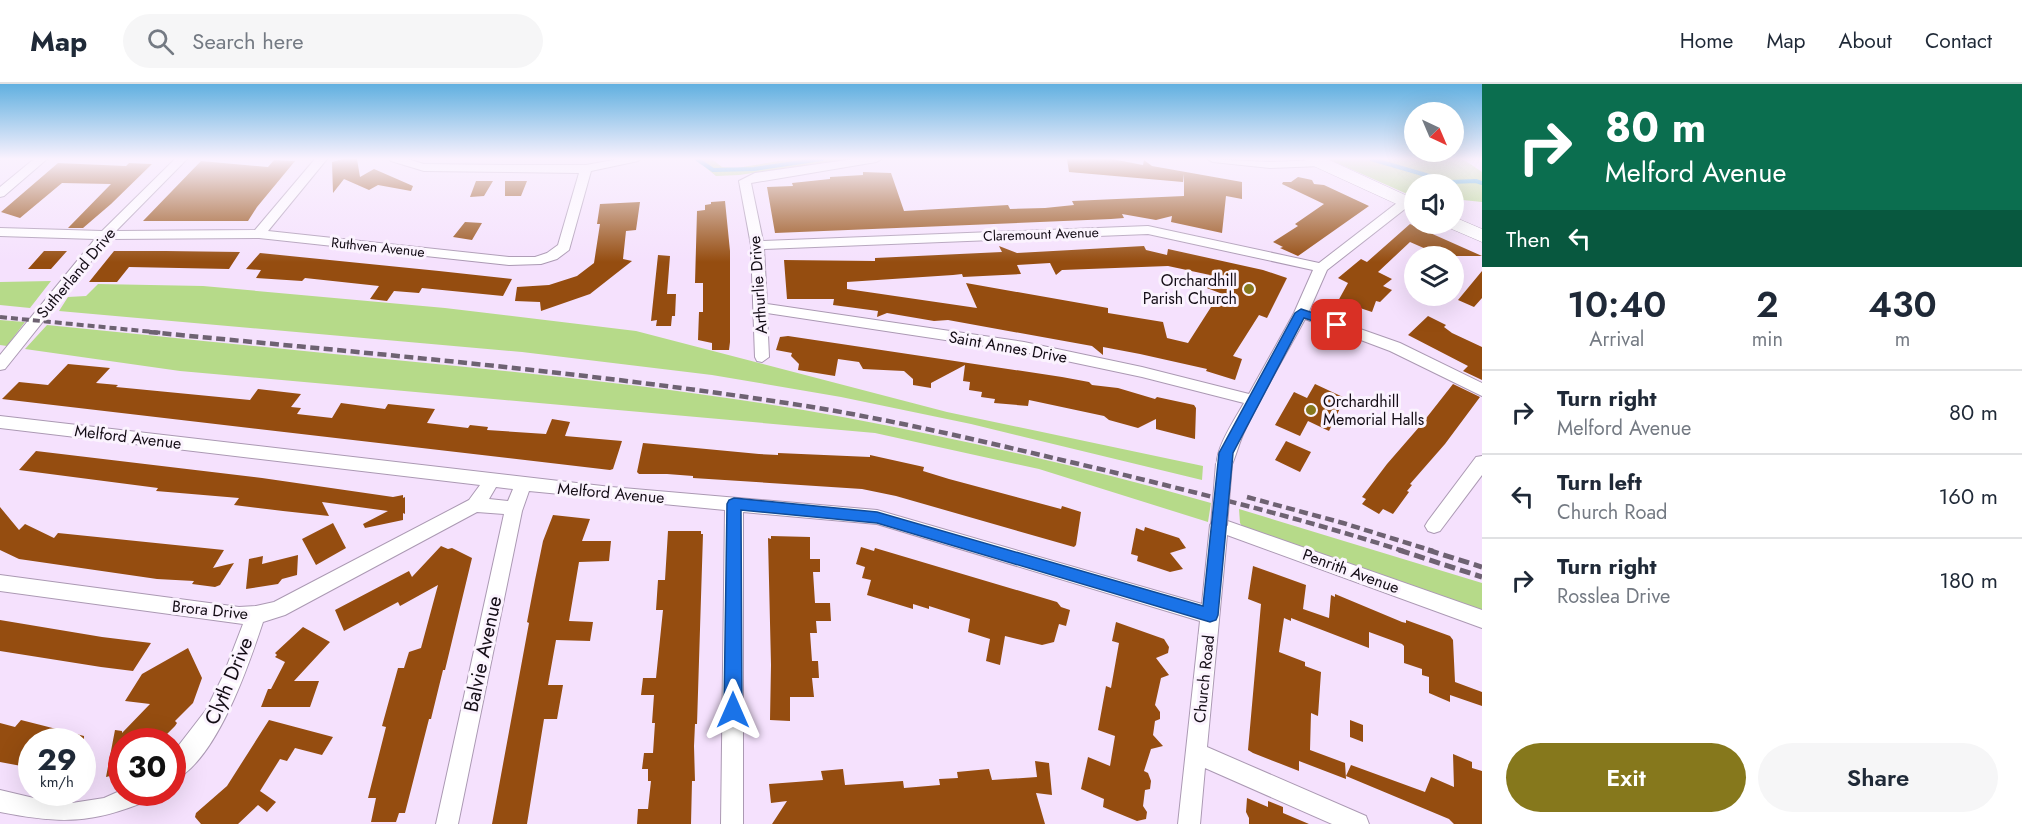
<!DOCTYPE html>
<style>
:root{--surface:#fff;--page:#f6f6f7;--text:#1f2937;--muted:#747a83;--line:#e0e1e3;--accent:#86781c}
body{margin:0;font-family:Jost,sans-serif;background:var(--page);color:var(--text);height:100vh;display:flex;flex-direction:column;font-size:22px;white-space:nowrap}
*{box-sizing:border-box;margin:0}
p{font-size:20px;color:var(--muted)}
.icon{flex:none;width:33px;height:33px;fill:none;stroke:currentColor;stroke-width:2;stroke-linecap:round;stroke-linejoin:round}
.map{position:relative;flex:1;overflow:hidden}
.details{display:flex;flex-direction:column;background:var(--surface);width:540px}
.details>*{flex:none}
.guide{background:#0b6e4f;color:#fff;overflow:hidden}
.needle{width:39px;rotate:136deg}
.controls{position:absolute;left:1404px;top:18px;display:grid;gap:12px}
.controls a{display:grid;place-items:center;width:60px;height:60px;border-radius:50%;background:var(--surface);box-shadow:0 6px 24px #0002;font-size:30px}
.speed{position:absolute;left:18px;top:644px;display:flex;gap:12px;font-size:30px;font-weight:700;text-align:center}
.speed>*{display:grid;place-content:center;width:78px;height:78px;border-radius:50%;background:var(--surface);box-shadow:0 6px 24px #0002;line-height:1}
.speed small{font-size:15px;font-weight:400}
.speed .limit{border:9px solid #d22;background:#fff;color:#111}
.pin{position:absolute;display:grid;place-items:center;width:51px;height:51px;color:#fff;margin:-26px;border-radius:12px;box-shadow:0 3px 9px #0006}
.me{position:absolute;width:66px;margin:-33px;rotate:0deg;stroke-linejoin:round;filter:drop-shadow(0 0 4px #0008)}
.turn{display:flex;align-items:center;gap:21px;height:126px;padding:0 24px;font-size:27px}
.turn .icon{width:78px;height:78px;stroke-width:2.5}
.turn b{display:block;font-size:42px;line-height:51px}
.then{display:flex;align-items:center;height:57px;padding:0 24px;background:#0003;gap:12px;font-size:22px}
.eta{display:flex;justify-content:space-evenly;align-items:center;height:102px;text-align:center}
.eta b{font-size:36px;font-weight:600;line-height:42px}
.button{display:flex;gap:12px;margin-top:auto;padding:12px 24px}
.button a{flex:1;height:69px;border-radius:36px;background:var(--accent);color:#fff;font-size:24px;font-weight:600;line-height:69px;text-align:center}
.button a+a{background:var(--page);color:var(--text)}
ul{padding:0;list-style:none}
li{display:flex;align-items:center;gap:18px;height:84px;padding:0 24px;border-top:2px solid var(--line)}
li div{flex:1}
li b{display:block;font-size:22px}
li em{font-style:normal}
header{display:flex;align-items:center;gap:36px;box-sizing:border-box;height:84px;padding:0 30px;background:var(--surface);border-bottom:2px solid var(--line)}
header strong{font-size:28px}
nav{display:flex;gap:33px;margin-inline-start:auto;font-size:21px}
.search{width:420px;height:54px;background:var(--page);display:flex;align-items:center;gap:15px;box-sizing:border-box;padding:0 21px;border-radius:33px;color:var(--muted);font-size:22px}
main{display:flex;flex:1;min-height:0}
.map>svg:first-child{display:block}
</style>
<header>
<strong>Map</strong>
<div class="search"><svg class="icon" aria-label="search" viewBox="0 0 24 24"><circle cx="10" cy="10" r="6"/><path d="M15 15l6 6"/></svg>Search here</div>
<nav><a>Home</a><a>Map</a><a>About</a><a>Contact</a></nav>
</header>
<main>
<div class="map">
<svg width="1482" height="740" viewBox="0 0 1482 740">
<rect width="100%" height="100%" fill="#f5e1fd"/>
<path fill="#b6da89" d="M695,75h17l10,8 15,1 53,-9h66l-117,16 -23,1z
M1328,75h135l19,13v30l-19,-2 -9,8v-24h-40v13z
M51,197l-21,27 -30,-3v-23z
M98,200l105,2 242,22 191,23 311,81 256,54 -1,14 -231,-56 -130,-27 -129,-22 -190,-23 -463,-41 9,-14 18,-1z
M0,236l25,2 -18,24 -7,-1z
M47,241c73,7 145,15 218,22 195,20 390,35 583,71 122,23 244,51 363,85l-3,19 -169,-53 -164,-36 -695,-62 -155,-22z
M1239,425l243,74v30l-238,-84 -4,-6z"/>
<g fill="none" stroke-linecap="round" stroke-linejoin="round">
<path stroke="#37abd5" stroke-width="4" d="M697,75l16,11 41,-1 68,-10
M1371,75l79,23 26,-1 6,2"/>
</g>
<path fill="#954d10" fill-rule="evenodd" d="M343,75h14l3,18 14,-8 39,17 -2,5 -33,-6 -9,5 -25,-11 -11,14 -1,-31z
M1067,75h45l31,6 1,-5 8,6 90,16v17l-16,-3 -4,37 -51,-11 1,-6 -16,4 -34,-6 2,4 -13,1 -336,14 -8,-46 26,-1 -1,-3 38,-4v-2l33,-2v-3l28,1 13,38 104,-6 2,4 35,-1 29,-3 -2,-4 112,-5v-22l-1,8 -114,-10z
M274,76l21,1 -38,46 -9,14h-105l58,-60 67,6z
M58,79l68,3 3,-3 23,1 -41,40 -28,24h-15l43,-44 -49,-1 -42,35 -19,-6z
M1298,93l14,3 2,4 10,1 45,21 -71,50 -18,-8 3,-1 -10,-5 25,-16 -3,-2 29,-20 -42,-20 1,-2h8z
M476,97h17l-9,15 -14,1z
M505,97h22l-6,15h-16z
M725,117l5,50v91l-1,8h-17v-7l-14,-3 1,-28h4v-29h-8l2,-72 8,-1v-5l6,-1v-2z
M640,118l-4,28 -10,1 -3,28 9,2 -42,33 -49,17 -1,-9 -25,-1 2,-14 32,-2 28,-9 17,-13 6,-39h-3l3,-20z
M465,138l17,1 -10,17 -19,-3z
M1410,140l72,32h-40l-32,-14 -32,30 14,7 -9,7 9,4 -12,12 -4,-1 -4,11 -18,-6 -5,12 -17,-6 16,-29 -10,-5 23,-19 6,3z
M999,162l18,7 127,-7 2,4 21,5 1,-6 95,21 24,8 -20,40 -8,-3 -26,41 9,3 -7,21 -29,-9 1,-2 -67,-15 -37,-7v8l-11,-9 -144,-26 -14,1 -47,-8 -10,4 1,-6 -45,-6 1,-6h-47l-3,-39 91,1v-3l127,-6zM1050,179l6,12 6,-5 106,-4 42,9 -6,12 16,6 -32,50 -21,-5 -4,-16 -55,-9v-5l-142,-25 11,25 -130,-19v-7l106,-7 9,-1 1,3 58,-3 -4,-9z
M44,167h23l-16,18h-23z
M114,167h52l74,1 -11,17 -100,-2 -12,15h-28z
M260,169l179,18 73,8 -9,17 -81,-8 -3,5 -25,-2 -7,10 -17,-2 9,-13 -74,-8 -3,3 -46,-3 5,-8 -15,-1z
M658,171l12,1 -3,38h9l-1,22h-3l-1,10h-15l1,-6 -6,1z
M1482,187v27l-8,9 -16,-7z
M1428,232l18,9 -2,2 8,6 30,14v33l-19,-9 5,-5 -60,-31z
M788,252l274,41 27,5 3,3 26,3 37,11 2,-2 37,8 2,3 -1,31 -39,-10v-10l-18,9 -29,-8 -5,-4 -75,-16 -1,6 -34,-3 1,-4 -14,-2 1,-5 -13,-2 1,-8 -7,-1 2,-16 -34,18v5l-18,-3v-6l-9,-8 -41,-2 -4,-7 -21,-3 -3,17 -37,-6 1,-6 -8,-8 1,-3 -16,-3 4,-13z
M68,280l42,4 -14,15 22,2 -2,2 134,13 8,-11 43,5 -10,13 10,1 -4,6 35,4 9,-15 44,6 3,-5 47,5 -8,14 41,5 2,-3 18,2 -1,3 59,4 6,-15 18,3 -5,14 57,5 -9,28 -3,1 -608,-71 17,-17 29,3z
M1315,300l30,14 -16,33 -21,-10 -8,15 -25,-11 19,-33 13,6z
M1453,300l27,13 -35,47 -35,40 2,1 -5,6 2,1 -16,22 -10,-5 -4,5 -17,-10 4,-5 -4,-2 25,-33 33,-38z
M1286,357l25,11 -11,20 -25,-12z
M643,359l116,11 19,1v-2l92,4v-2l54,12 -1,4 26,8 112,30 1,-3 19,6 -5,33 -2,2 -178,-51 -34,-7 -169,-11v-2l-26,-2h-28l-2,-2z
M36,367l226,27 131,19 10,-2v3l2,-1v17l-2,-1v7l-38,8 -2,-4 25,-13 -66,-9 7,14 -46,-5 -49,-6 5,-7 -83,-7 2,-3 -139,-18z
M0,423l19,23 6,-6 29,14 4,-5 166,17 -11,18 21,-5 -14,22 -5,2 -23,-3 2,-3 -37,-2 -138,-20 -19,-9z
M553,431l37,4 -8,22h29l-2,20 -30,1 -10,59 24,1 -3,19 -34,-1 -8,45h15l-6,34h-13l-17,105h-35l37,-201 -2,-1 8,-42 8,-39z
M333,439l13,25 -30,17 -14,-26z
M1145,443l34,11 7,10 -16,5 13,16 -13,3 -33,-11 1,-5 -7,-2 5,-26 8,3z
M668,447h33v3h2l-6,190h-2l-1,22 1,35h-3l-1,43h-54l1,-15h10l3,-28h-3v-12h-6l2,-16h9l2,-30h-3l2,-28h-13l2,-17h13l7,-68h-7l2,-30h7z
M771,452l39,1v22h10v13h-7l2,31h15l1,18h-15l1,12h-7l2,28h6l1,17h-7l2,19h-24v24l-20,-1 1,-55 -3,-127 3,1z
M441,462l7,3 4,-1 20,10 -27,112h-2l-12,49h-2l-24,94h-6l-3,9h-25l5,-24h-8l18,-71 -4,-1 16,-58h6l5,-16 12,-4 17,-63 -38,21 -2,-4 -54,29 -9,-21 74,-39 3,6z
M861,463l13,4 1,-3 182,54 4,5 9,3 -4,16 -7,-2 -5,18 -12,3 -37,-9 -5,29 -14,-4 4,-22 -22,-7 2,-13 -41,-13v3l-16,-5v5l-46,-14 4,-15 -9,-2 3,-11 -9,-3z
M298,471l-1,20 -15,4 -4,5 -32,5 3,-30 14,-3 -1,8z
M1253,482l53,19 -3,24 26,9 2,-23 4,2v-3l67,28 4,1v-3l44,16 3,4 2,42 27,10v14l-32,-11v7l-21,-9v-16l-7,-2v-6l-18,-6v-17l-2,-2 -33,-12v16l-78,-30v3l-7,-3 -5,34 26,10v4l16,6 -3,44 -7,-3 -1,37 35,13 1,16 -47,-18v10l-46,-18 -5,-3 13,-146 -13,-5z
M0,536l102,17 49,6 -18,28 -32,-4 -101,-16z
M1116,538l48,17 5,8 -1,6 -12,5 13,17 -8,3 -6,27 5,7v7l-5,2 -2,14 10,11 -12,3 -7,22 4,2 3,8 -1,8 -5,1 -2,16 4,6 -1,7 -9,2 -34,-14 1,-8 -23,-10 7,-32 22,9 5,-30 -17,-6 8,-44 5,2 8,-45 -7,-2z
M303,543l27,15 -36,39h25l-9,26h-49l7,-18h3l14,-27 -10,-5 2,-2 -2,-2z
M188,564l14,30 -9,25 -18,18 2,2 -2,3 -15,15h-38v32l-16,4 9,-47 7,1v2l28,-29 -25,-3 17,-27z
M21,636l63,16v5h-52v27l-32,-6v-39l15,4z
M269,636l64,17 -11,18 -27,-7 -8,13 -7,-2 -20,32 16,11 -9,10 -9,-7 -20,19h-37l-6,-7 1,-4 31,-27z
M1350,636l13,5v17l-13,-5z
M1453,670l19,8v6l10,3v53h-28l-5,-5 -103,-43 5,-11 74,27 6,-15 23,10z
M1035,677l14,2 3,32 -16,-2 9,31h-273l15,-23 -16,2 -2,-19 54,-4 -2,-9 22,-2 2,16 58,-4 1,7 36,-3 -1,-6 19,-1 -1,-6 32,-3 3,11 45,-3z
M1247,714l21,9v-6l15,6v6l26,11h-60v-6l-3,-6z"/>
<g fill="none" stroke-linecap="round" stroke-linejoin="round">
<g stroke="#ab99b3" stroke-width="2">
<path id="street" d="M34,75h13l-43,37 -4,1v-10z
M175,75h12l-71,72 139,-1 60,-71h12l-59,72 241,26h26l12,-4 11,-8 21,-72 -155,-2 -33,-10 -2,-2h18l17,5 81,1h81l33,-6h21l-2,2 -47,10 -22,79 -12,9 -16,5 -32,1 -250,-27 -150,1 -104,130 -5,1v-15l95,-116 -95,-3v-8l102,3z
M854,75h28l-6,3 -125,21 12,58 385,-15 171,37 83,-64h8v6l-83,65 -18,41 91,32 82,40v13l-92,-45 -85,-32c-20,37 -42,73 -60,111 -6,12 -9,27 -15,39l-6,1 -6,-1c-7,-14 18,-52 26,-66l-102,-26 -118,-25 -257,-39 2,44 -7,5 -5,-1 -2,-4 -4,-112 -12,-64 16,-8zM1148,150l165,36 -19,43 -45,81 -107,-27 -118,-25 -257,-38 -3,-55z
M1207,75l63,3 51,-2 6,3 -6,3 -51,2 -57,-6z
M0,332l611,71 266,23 325,94 8,-79 3,-5 6,-2 263,92v18l-255,-93 -20,212 159,69 3,8h-37l-127,-56 -5,56h-22l22,-203 -323,-97 -134,-12v312h-22l4,-314 -196,-19 -7,20 -64,313h-22l68,-310 -27,-2 -192,103 -22,7c-14,42 -47,141 -91,159v-27l34,-44 17,-34 20,-52 -243,-33v-16l239,32 17,-1 18,-4 195,-102 11,-15 -480,-57zM496,403l17,2 -5,12 -19,-2z
M1482,372v19l-42,56 -6,2 -6,-2 -3,-5 3,-5 48,-64z
M0,706l38,9 34,4 32,-5 18,-8 30,2 -3,8c-57,24 -88,24 -149,12z"/>
</g>
<g stroke="#ab99b3" stroke-width="1">
<path id="primary" d="M1304,75h23l87,40v13l-107,-49z
M1454,133l28,12v13l-35,-15 -2,-3h9z"/>
</g>
<use href="#street" fill="#fff" fill-rule="evenodd"/>
<use href="#primary" fill="#fff" fill-rule="evenodd"/>
<path stroke="#6e6272" stroke-width="4" stroke-dasharray="7 4" stroke-linecap="butt" d="M0,233l164,16"/>
<path stroke="#6e6272" stroke-width="4.5" stroke-dasharray="9 4.5" stroke-linecap="butt" d="M149,248c215,21 431,39 644,72 104,16 205,41 307,65 102,25 204,50 303,82
M1247,413l96,26 90,28"/>
<path stroke="#6e6272" stroke-width="5" stroke-dasharray="11 5" stroke-linecap="butt" d="M1399,466l83,27
M1428,466l54,17"/>
<g stroke="#ab99b3" stroke-width="18" stroke-linecap="butt">
<path id="street-bridge" d="M1219,441l5,-61"/>
</g>
<use href="#street-bridge" stroke="#fff" stroke-width="16"/>
</g>
<linearGradient id="sky" x2="0" y2="1"><stop stop-color="#61b0e0"/><stop offset="0.42" stop-color="#faf2fe"/><stop offset="1" stop-color="#faf2fe" stop-opacity="0"/></linearGradient>
<rect width="1482" height="178" fill="url(#sky)"/>
<path fill="#1a73e8" stroke="#114b97" stroke-width="1.5" d="M1301,225l40,13 2,3 -6,4 -33,-11 -71,135 -15,162 -2,5 -6,2 -333,-99 -136,-13 1,200 -3,6 -6,2 -6,-2 -3,-6 3,-206 2,-4 5,-2 143,14 326,94 16,-153 76,-140z"/>
<g fill="#86781c" stroke="#fbf3fe" stroke-width="2">
<circle cx="1249" cy="205" r="6"/>
<circle cx="1311" cy="326" r="6"/>
</g>
<g text-anchor="middle" dominant-baseline="central" stroke-width="6" stroke-linejoin="round" paint-order="stroke">
<g font-size="14" fill="#130c15" stroke="#fbf3fe">
<text transform="translate(1041 150) rotate(-2)">Claremount Avenue</text>
<text transform="translate(378 163) rotate(6)">Ruthven Avenue</text>
</g>
<g font-size="16" fill="#130c15" stroke="#fbf3fe">
<text transform="translate(76 189) rotate(-50)">Sutherland Drive</text>
<text transform="translate(758 201) rotate(-94)">Arthurlie Drive</text>
<text transform="translate(1008 263) rotate(10)">Saint Annes Drive</text>
<text transform="translate(128 353) rotate(7)">Melford Avenue</text>
<text transform="translate(611 409) rotate(5)">Melford Avenue</text>
<text transform="translate(1351 487) rotate(20)">Penrith Avenue</text>
<text transform="translate(210 526) rotate(6)">Brora Drive</text>
<text transform="translate(1204 595) rotate(-84)">Church Road</text>
</g>
<g font-size="16" fill="#130c15" stroke="#fbf3fe" text-anchor="end">
<text x="1237" y="196">Orchardhill<tspan x="1237" dy="18">Parish Church</tspan></text>
<text x="1323" y="317" text-anchor="start">Orchardhill<tspan x="1323" dy="18">Memorial Halls</tspan></text>
</g>
<g font-size="20" fill="#130c15" stroke="#fbf3fe">
<text transform="translate(483 570) rotate(-78)">Balvie Avenue</text>
<text transform="translate(229 597) rotate(-67)">Clyth Drive</text>
</g>
</g>
</svg>
<div class="controls">
<a><svg class="needle" viewBox="-14 -14 28 28"><path d="M0-13l5 13h-10z" fill="#e53935"/><path d="M0 13l5-13h-10z" fill="#747a83"/></svg></a>
<a><svg class="icon" aria-label="sound" viewBox="0 0 24 24"><path d="M4 9h4l5-4v14l-5-4H4zM17 9q2 3 0 6"/></svg></a>
<a><svg class="icon" aria-label="layers" viewBox="0 0 24 24"><path d="M12 4l9 5-9 5-9-5zM3 14l9 5 9-5"/></svg></a>
</div>
<div class="speed"><div>29<small>km/h</small></div><div class="limit">30</div></div>
<div class="pin" style="left:1337px;top:241px;background:#d93025"><svg class="icon" aria-label="arrive" viewBox="0 0 24 24"><path d="M6 21V4h12l-3 4 3 4H6"/></svg></div>
<svg class="me" style="left:733px;top:626px" viewBox="-20 -20 40 40"><path d="M0-17L14 15 0 8-14 15z" fill="#1a73e8" stroke="#fff" stroke-width="4"/></svg>
</div>
<section class="details">
<div class="guide">
<div class="turn"><svg class="icon" aria-label="right" viewBox="0 0 24 24"><path d="M7 20v-9h11M14 6l5 5-5 5"/></svg><div><b>80 m</b>Melford Avenue</div></div>
<div class="then">Then<svg class="icon" aria-label="left" viewBox="0 0 24 24"><path d="M17 20v-9H6M10 6l-5 5 5 5"/></svg></div>
</div>
<div class="eta">
<div><b>10:40</b><p>Arrival</p></div>
<div><b>2</b><p>min</p></div>
<div><b>430</b><p>m</p></div>
</div>
<ul>
<li><svg class="icon" aria-label="right" viewBox="0 0 24 24"><path d="M7 20v-9h11M14 6l5 5-5 5"/></svg><div><b>Turn right</b><p>Melford Avenue</p></div><em>80 m</em></li>
<li><svg class="icon" aria-label="left" viewBox="0 0 24 24"><path d="M17 20v-9H6M10 6l-5 5 5 5"/></svg><div><b>Turn left</b><p>Church Road</p></div><em>160 m</em></li>
<li><svg class="icon" aria-label="right" viewBox="0 0 24 24"><path d="M7 20v-9h11M14 6l5 5-5 5"/></svg><div><b>Turn right</b><p>Rosslea Drive</p></div><em>180 m</em></li>
</ul>
<div class="button"><a>Exit</a><a>Share</a></div>
</section>
</main>
